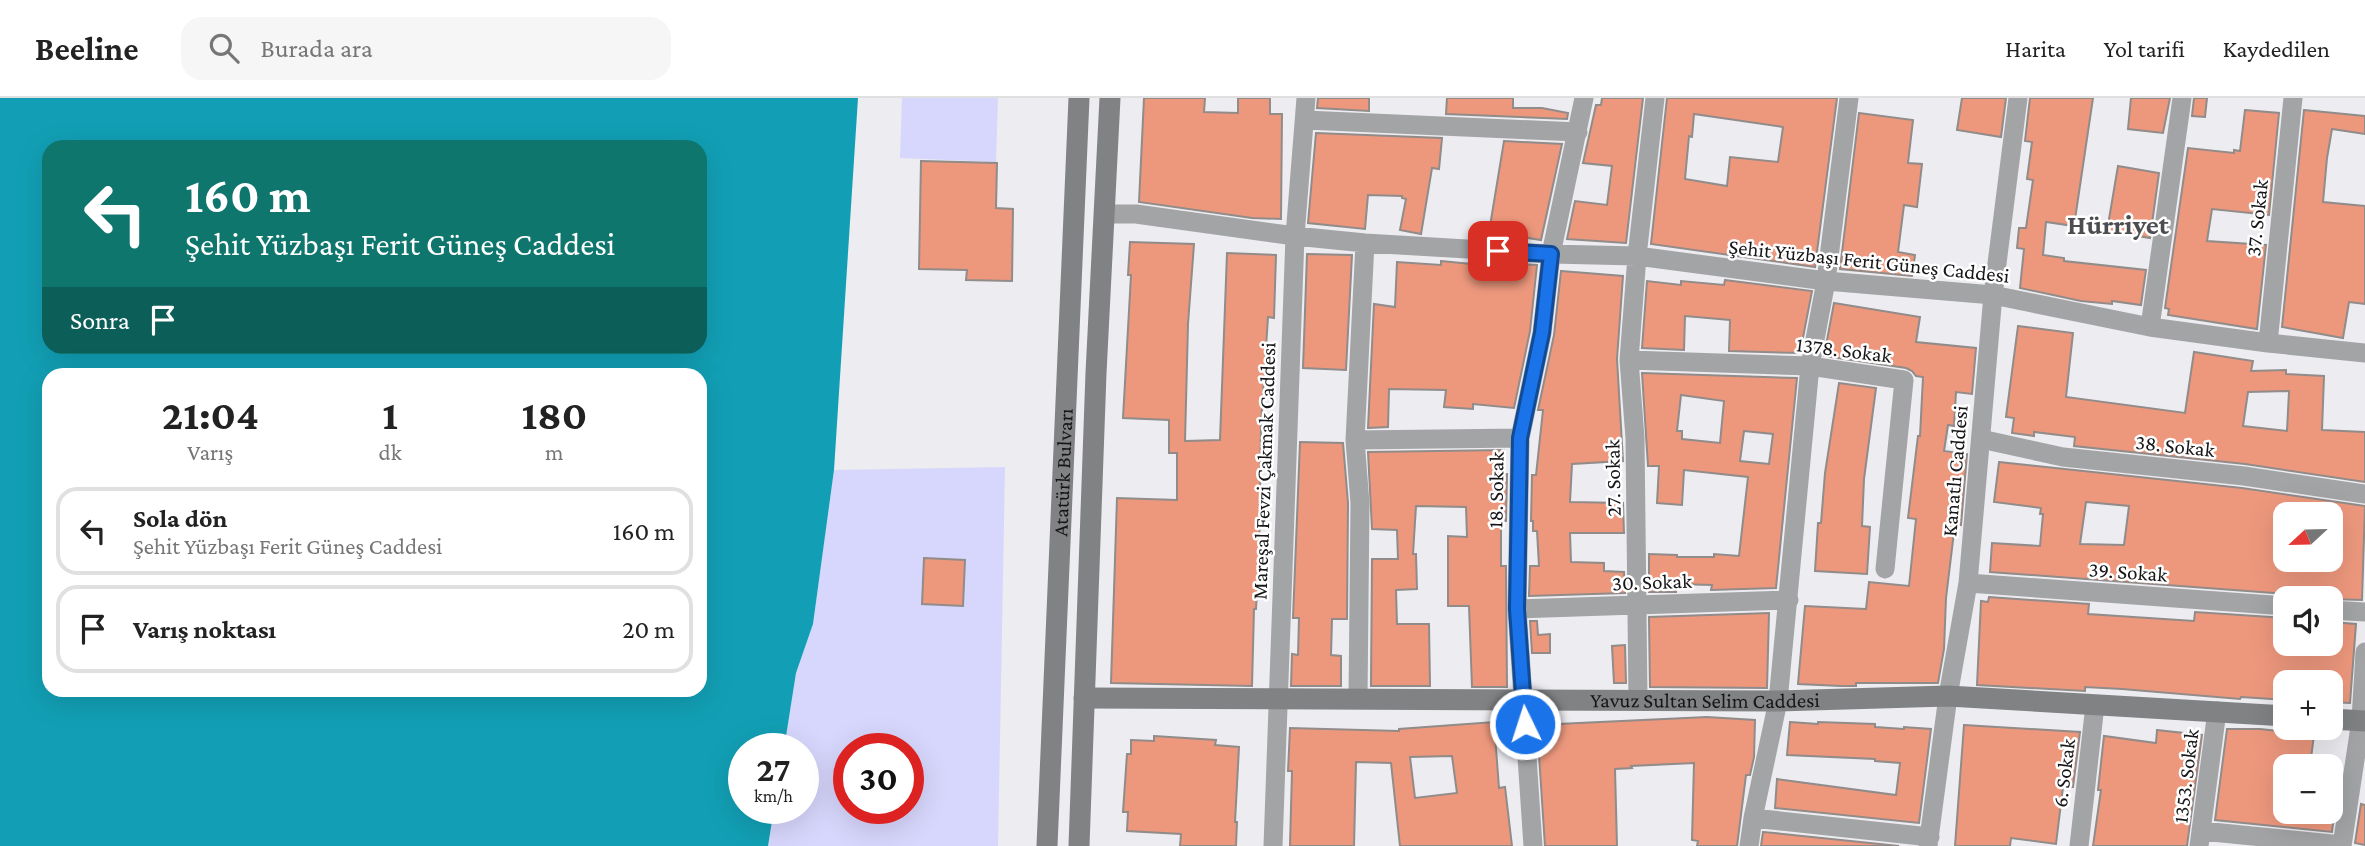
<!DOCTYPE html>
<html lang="tr">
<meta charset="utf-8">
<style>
:root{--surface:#fff;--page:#f6f6f6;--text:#222;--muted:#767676;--line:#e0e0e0}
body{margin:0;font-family:"Crimson Pro",serif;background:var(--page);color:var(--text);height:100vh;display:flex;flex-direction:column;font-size:26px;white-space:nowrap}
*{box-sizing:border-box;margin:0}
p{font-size:23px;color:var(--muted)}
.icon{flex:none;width:38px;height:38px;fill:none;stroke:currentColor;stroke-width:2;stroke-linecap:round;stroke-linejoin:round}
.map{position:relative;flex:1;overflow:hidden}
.sheet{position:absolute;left:42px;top:270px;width:665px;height:329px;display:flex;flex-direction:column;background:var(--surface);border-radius:21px;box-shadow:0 7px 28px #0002}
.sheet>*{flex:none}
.hud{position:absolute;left:42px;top:42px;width:665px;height:214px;border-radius:21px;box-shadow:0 7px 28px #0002;background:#0f766e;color:#fff;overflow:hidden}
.needle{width:46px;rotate:248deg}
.controls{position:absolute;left:2273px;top:404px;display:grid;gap:14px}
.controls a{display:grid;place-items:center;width:70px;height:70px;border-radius:14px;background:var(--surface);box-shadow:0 7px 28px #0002;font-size:35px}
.speed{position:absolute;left:728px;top:635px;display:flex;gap:14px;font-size:35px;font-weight:700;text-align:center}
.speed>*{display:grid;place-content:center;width:91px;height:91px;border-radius:50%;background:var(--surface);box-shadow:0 7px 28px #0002;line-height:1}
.speed small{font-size:18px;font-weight:400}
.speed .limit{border:10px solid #d22;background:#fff;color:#111}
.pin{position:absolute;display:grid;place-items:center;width:60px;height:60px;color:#fff;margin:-30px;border-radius:14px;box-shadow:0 4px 10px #0006}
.me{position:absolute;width:77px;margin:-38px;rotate:356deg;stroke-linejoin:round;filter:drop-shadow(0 0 5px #0008)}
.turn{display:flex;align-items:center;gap:24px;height:147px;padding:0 28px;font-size:32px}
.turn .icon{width:91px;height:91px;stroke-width:2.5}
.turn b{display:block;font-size:49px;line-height:60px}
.then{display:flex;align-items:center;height:66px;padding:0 28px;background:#0003;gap:14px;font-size:26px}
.eta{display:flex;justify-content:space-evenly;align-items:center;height:119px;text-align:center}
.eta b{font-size:42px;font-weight:700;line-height:49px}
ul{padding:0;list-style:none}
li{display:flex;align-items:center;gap:21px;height:88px;margin:0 14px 10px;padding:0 14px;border:4px solid var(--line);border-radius:21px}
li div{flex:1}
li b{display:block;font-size:26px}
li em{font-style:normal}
header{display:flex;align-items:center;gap:42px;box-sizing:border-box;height:98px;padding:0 35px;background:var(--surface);border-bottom:2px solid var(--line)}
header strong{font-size:33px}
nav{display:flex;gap:38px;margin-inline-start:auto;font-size:24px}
.search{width:490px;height:63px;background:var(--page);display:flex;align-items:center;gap:18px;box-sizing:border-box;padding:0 24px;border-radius:21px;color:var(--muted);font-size:26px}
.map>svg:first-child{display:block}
</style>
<header>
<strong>Beeline</strong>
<div class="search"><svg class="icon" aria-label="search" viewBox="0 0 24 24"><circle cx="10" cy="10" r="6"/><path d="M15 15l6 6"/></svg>Burada ara</div>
<nav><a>Harita</a><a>Yol tarifi</a><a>Kaydedilen</a></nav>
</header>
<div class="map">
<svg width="2365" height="748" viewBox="0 0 2365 748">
<rect width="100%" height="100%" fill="#ececf1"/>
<path fill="#d7d6fc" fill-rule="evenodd" d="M902,0h96l-2,64 -96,-4z
M1005,369l-7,379h-230l6,-37 29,-1v-59h-19l12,-76 17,-49 21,-154zM849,651h59v59h-59z"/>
<path fill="#129fb5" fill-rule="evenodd" d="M0,0h858l-24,372 -21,154 -17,49 -12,76h-40v59l30,1 -6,37h-768zM49,49h651v199h-651zM49,276h651v316h-651z"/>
<path fill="#ed987d" stroke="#918b89" stroke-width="2" fill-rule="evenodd" d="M1144,0h61l-1,14 34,1v-15h32v16h12l-1,105 -29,-1 -113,-16z
M1318,0h51v13l-52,-3z
M1447,0h66v10h29l26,5 -1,6 -121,-5z
M1602,0h41l-17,145 -59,-4 8,-38 32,4 5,-39 -29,-3 13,-58h5z
M1667,0h170l-22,169 -164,-23zM1694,16l89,13 -5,35 -48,-5 -3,29 -42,-7 4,-43 3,1z
M1962,0h44l-5,39 -44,-7z
M2030,0h63l-19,128 -28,-4 -3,33 21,3v3l82,9 -5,35 -29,-4v3l-31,-3 -61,-13 4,-39 -7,-1 2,-20h7l7,-48 -6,-1 5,-37 -7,-1z
M2131,0h39l-7,35 -35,-4z
M2194,0h13l-2,19 -13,-1z
M2245,12l34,3 -10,102 -57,-6 -5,32 59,4 -9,84 -89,-14 1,-6 -4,-1 23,-160 46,5v-3l6,1z
M2304,12l61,6v18l-33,-5 -5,29 -4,44 42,4v98l-16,-2 -6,36 -61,-11z
M1859,15l54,7 -5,43 14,1 -5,43 -13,-2 -6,47 17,3 -3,21 -72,-7z
M1316,35l126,5 -3,31 -7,-1 -11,66 -21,-4 6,-31 -4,-1v-2l-34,-1 -3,34 -57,-6z
M1504,43l58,3 -21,96 -52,-8z
M921,63l76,2 -1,45 17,1 -1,72 -46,-1 1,-10 -48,-1z
M2118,68l41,7 -9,65 -43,-7z
M1130,144l64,2 -6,80 -3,117 35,-1 7,-187 49,2 -2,63 -6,-1 -7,108 -2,133 -3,51h-2l-2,77 -141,-3 6,-185 60,2v-47h-8v-33l-46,-2 8,-143h-3z
M1307,156l45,1 -6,115 -43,-2z
M1441,163l41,4 1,-3 54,3 -7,66 -16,77 -41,-4v5l-29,-2 2,-17 -57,-1 -1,38 -20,1 6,-124 21,3 2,-45 44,3z
M1561,173l62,5 -6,83 6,102 -51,3 -2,38 53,1 1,30h-54l1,29 33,1v8l20,1 1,21 -96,3 1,-30h9l-2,-35h-4v-10h-2l1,-46h4l7,-65h-5l16,-75z
M1725,182l87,11 -12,62 -71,-2 1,-31 -45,-4 -1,34 -42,-2 5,-67 34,4v-4l43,4z
M1834,205l86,14 -4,25 60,6 -4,46 -16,-2 -2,34 -6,-1 -4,26 23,3 -6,71 -6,-1 -9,74 -2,51 -6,34h-82v3h-15l-43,-2 7,-78 61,3 3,-27 40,4 7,-67 -8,-1 10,-82h2l3,-59 -7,-1 -4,-5 -6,-3 -82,-12z
M2018,228l55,7 -7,64 119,16 9,-61 59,9 -2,10 35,-1v4l38,2 -2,54 43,2v50l-120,-18 -171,-18 1,-9 -41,-5v4l-22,-3 2,-15 -8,-1zM2289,293l-2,40 -44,-5 5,-34z
M1642,275l155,5 -21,210 -65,2 1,-5 -36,-1v8h-27v-38l28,1v2h37v-3l25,2 9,-79 -64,-7 -2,35 -25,-2 2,-37h-11zM1681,297l43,6 -4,42 -38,-4v-8h-5zM1744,333l29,3 -4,30 -29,-3z
M1839,285l37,5 -12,91 -2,47 8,1 -3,47 -52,-3 3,-48h3l4,-50z
M1300,344l43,1 5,60 -1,116h-15l-1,36 10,1v30h-50l1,-32 6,1 1,-37h-6z
M1504,352v24h3l-1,47h-5v45h5l1,121h-35l-3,-81h-21v-70l19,1 -1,-30 -50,-1 -3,48h3l1,35 -21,1 1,34h32l1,62h-59l1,-127h26l-1,-29 -25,-1 -4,-77z
M1999,364l243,26 123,18 -3,94 -67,-2 -8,-4 -297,-22 2,-29 48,3 3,-32h-3l1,-6 -47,-6zM2086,404l43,4 -5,39 -44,-1zM2286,416h45v46h-45z
M924,460l41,2 -2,46 -41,-2z
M1989,499l100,7 -1,10 106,7 1,-9 91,6v26h45v-22l25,2 -6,79 -19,-1v-20h-45v18l-45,-3 -1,2 -118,-10 -37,-2v4l-108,-6 4,-84 7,1z
M1769,515l-2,75 -117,-1 -1,-70z
M1530,523h7l1,14 12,-1v19h-18z
M1625,547l1,38h-12l-2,-37z
M1707,619l48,3 -1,37 -4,18h-4l-9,71h-40l1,-5 -6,-1 2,-77 -63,3 1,2 -17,1 2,77h-72l-8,-121z
M1494,624l5,66 6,-1 7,59h-112l-9,-83 -35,-1 -2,84h-64l2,-75h-4l2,-43 109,3v-2zM1452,658l5,37 -42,5 -5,-41z
M1790,624l28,2v-2l57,2v3l29,2v-2l27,2 -12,94 -144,-15 2,-29 119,16 4,-32 -25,-2v-2l-88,-4z
M1964,627l116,7 -7,55h-10l-7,57 -45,-6 -1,8h-55z
M2227,631h33l54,6 -4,31h-24v46h45l1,-12 4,1 -4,31 -117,-12z
M2157,632l45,5 -15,111h-94l8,-56h-3l6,-54 52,7z
M1154,638l62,4 -1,5 24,2 -4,75h2l-1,24h-56l1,-12 -54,-3 1,-19h-5l4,-58h4v-14l23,1z
M2361,706l4,1v40l-10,-2z
M1763,734l11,1 125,13h-138z"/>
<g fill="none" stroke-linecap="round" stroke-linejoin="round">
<path stroke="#a3a4a6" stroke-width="19" d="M1305,22l273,12
M1104,116h32l159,22 70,7 186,11 86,2 189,25 167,14 157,32 118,16 97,10
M2150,229l32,-229
M2268,245l25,-245
M1629,262l181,6 94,14 -19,189
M1981,341l82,18 181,19 121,18
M1355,342l165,-2
M1968,485l318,23
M1517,511l272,-9
M2331,512l34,2
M1358,601l2,-196 -5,-63 10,-197
M1638,602l-3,-262 -6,-78 8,-104 18,-158
M1753,720l177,19
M2202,733l140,14
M1273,748l22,-610 11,-138
M1533,748l-16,-237 3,-171 22,-105 9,-79 33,-156
M1749,748l4,-28 25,-117 32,-335 16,-85 23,-183
M1928,748l20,-150 20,-113 25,-288 25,-197
M2079,748l16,-141
M2199,748l18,-135
M2342,748l19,-126 4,-68"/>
<g stroke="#808284" stroke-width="21">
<path id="s1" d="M1084,600l694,3 170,-5 338,20"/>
<path d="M2331,621l34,2"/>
<path id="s2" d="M1047,748l32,-748"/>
<path d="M1079,748l17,-473 14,-275"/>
</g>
</g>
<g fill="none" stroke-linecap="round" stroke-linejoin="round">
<g stroke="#114b97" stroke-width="18">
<path id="route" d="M1498,153l53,3 -9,79 -22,105 -3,171 8,115"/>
</g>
<use href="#route" stroke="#1a73e8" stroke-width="12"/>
</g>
<g text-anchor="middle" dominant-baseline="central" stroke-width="5" stroke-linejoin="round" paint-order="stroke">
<g font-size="21" fill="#161618" stroke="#fff">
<text transform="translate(2257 120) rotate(-84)">37. Sokak</text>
<text transform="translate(1869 163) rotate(6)">Şehit Yüzbaşı Ferit Güneş Caddesi</text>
<text transform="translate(1844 252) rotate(7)">1378. Sokak</text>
<text transform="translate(2175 348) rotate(6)">38. Sokak</text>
<text transform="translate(1264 373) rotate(-88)">Mareşal Fevzi Çakmak Caddesi</text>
<text transform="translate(1955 373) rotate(-85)">Kanatlı Caddesi</text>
<text stroke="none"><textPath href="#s2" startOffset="374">Atatürk Bulvarı</textPath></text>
<text transform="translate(1613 380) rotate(-91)">27. Sokak</text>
<text transform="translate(1496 392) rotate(-89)">18. Sokak</text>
<text transform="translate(2128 474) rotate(4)">39. Sokak</text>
<text transform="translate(1652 484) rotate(-2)">30. Sokak</text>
<text stroke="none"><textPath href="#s1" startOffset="621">Yavuz Sultan Selim Caddesi</textPath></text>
<text transform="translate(2064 675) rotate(-83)">6. Sokak</text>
<text transform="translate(2186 678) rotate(-83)">1353. Sokak</text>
</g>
<g font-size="28" font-weight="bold" fill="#4d4d51" stroke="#fff">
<text x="2118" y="126">Hürriyet</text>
</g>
</g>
</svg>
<div class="controls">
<a><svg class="needle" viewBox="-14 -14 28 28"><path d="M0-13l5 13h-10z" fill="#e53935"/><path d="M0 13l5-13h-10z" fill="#767676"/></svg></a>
<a><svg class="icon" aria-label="sound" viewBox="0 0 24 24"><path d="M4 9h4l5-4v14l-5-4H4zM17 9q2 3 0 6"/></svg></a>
<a>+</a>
<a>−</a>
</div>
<div class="speed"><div>27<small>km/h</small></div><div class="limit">30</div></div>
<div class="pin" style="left:1498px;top:153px;background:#d93025"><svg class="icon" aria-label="arrive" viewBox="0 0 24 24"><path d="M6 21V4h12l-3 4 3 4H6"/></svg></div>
<svg class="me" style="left:1525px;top:626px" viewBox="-20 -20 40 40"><circle r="17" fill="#1a73e8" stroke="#fff" stroke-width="3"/><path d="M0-11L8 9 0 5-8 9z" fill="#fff"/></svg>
<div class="hud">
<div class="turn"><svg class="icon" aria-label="left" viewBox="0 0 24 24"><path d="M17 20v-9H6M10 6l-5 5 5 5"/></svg><div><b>160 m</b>Şehit Yüzbaşı Ferit Güneş Caddesi</div></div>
<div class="then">Sonra<svg class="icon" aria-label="arrive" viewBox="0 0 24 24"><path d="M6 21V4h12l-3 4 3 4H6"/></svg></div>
</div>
<section class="sheet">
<div class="eta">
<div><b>21:04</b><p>Varış</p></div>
<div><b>1</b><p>dk</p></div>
<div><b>180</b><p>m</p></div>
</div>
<ul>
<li><svg class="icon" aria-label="left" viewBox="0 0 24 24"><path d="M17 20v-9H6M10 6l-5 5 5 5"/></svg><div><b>Sola dön</b><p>Şehit Yüzbaşı Ferit Güneş Caddesi</p></div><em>160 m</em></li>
<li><svg class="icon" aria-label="arrive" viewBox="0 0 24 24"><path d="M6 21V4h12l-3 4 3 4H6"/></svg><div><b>Varış noktası</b></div><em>20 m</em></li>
</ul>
</section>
</div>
